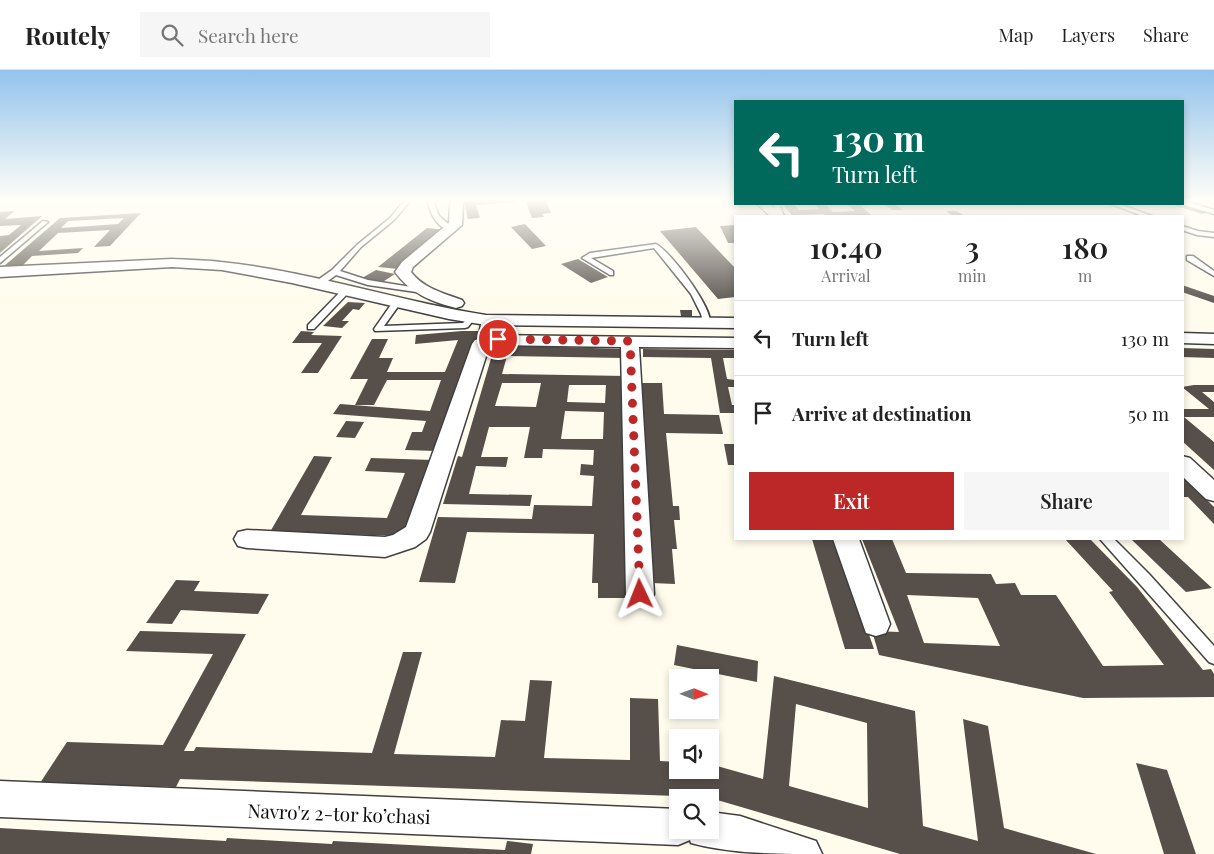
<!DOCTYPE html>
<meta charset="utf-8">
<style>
:root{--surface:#fff;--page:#f6f6f6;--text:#222;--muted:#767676;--line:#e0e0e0;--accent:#bb2827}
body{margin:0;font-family:"Playfair Display",serif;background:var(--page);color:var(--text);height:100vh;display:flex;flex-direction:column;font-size:19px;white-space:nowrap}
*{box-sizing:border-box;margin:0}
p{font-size:16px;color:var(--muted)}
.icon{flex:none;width:28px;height:28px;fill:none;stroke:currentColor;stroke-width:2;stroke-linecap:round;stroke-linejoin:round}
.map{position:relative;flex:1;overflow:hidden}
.side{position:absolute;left:734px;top:145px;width:450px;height:325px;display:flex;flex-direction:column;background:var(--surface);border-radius:0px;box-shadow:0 2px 8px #0003}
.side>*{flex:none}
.hud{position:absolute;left:734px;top:30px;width:450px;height:105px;border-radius:0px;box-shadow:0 2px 8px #0003;background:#00695c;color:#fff;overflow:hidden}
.needle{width:32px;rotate:91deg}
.fabs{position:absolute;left:669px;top:599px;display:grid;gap:10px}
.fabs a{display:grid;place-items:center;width:50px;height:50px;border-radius:0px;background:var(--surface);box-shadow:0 2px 8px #0003;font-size:25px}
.pin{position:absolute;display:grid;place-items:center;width:42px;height:42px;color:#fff;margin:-21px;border:2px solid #fff;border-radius:50%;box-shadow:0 1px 5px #0007}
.me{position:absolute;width:55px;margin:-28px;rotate:358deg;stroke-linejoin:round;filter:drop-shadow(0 0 4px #0008)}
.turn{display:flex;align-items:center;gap:18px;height:105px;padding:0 15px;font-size:22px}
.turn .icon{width:65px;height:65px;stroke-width:2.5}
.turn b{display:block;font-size:35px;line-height:42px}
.eta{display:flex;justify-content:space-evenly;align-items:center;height:85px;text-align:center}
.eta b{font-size:30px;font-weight:600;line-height:35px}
.primary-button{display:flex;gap:10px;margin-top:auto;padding:10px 15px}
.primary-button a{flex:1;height:58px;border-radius:0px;background:var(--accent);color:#fff;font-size:20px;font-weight:600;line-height:58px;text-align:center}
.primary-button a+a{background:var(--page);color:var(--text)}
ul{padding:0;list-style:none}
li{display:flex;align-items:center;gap:15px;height:75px;padding:0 15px;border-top:1px solid var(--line)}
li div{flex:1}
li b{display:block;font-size:19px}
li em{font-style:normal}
header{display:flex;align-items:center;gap:30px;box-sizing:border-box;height:70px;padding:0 25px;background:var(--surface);border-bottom:1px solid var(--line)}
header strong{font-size:24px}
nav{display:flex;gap:28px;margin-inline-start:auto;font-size:18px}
.search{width:350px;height:45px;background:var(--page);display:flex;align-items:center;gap:12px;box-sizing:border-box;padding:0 18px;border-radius:0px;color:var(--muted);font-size:19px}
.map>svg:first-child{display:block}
</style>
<header>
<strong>Routely</strong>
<div class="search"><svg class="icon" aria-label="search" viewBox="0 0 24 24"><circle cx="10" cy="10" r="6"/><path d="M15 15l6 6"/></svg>Search here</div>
<nav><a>Map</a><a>Layers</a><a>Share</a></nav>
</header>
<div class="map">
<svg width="1214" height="784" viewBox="0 0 1214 784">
<rect width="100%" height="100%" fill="#fffcee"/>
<path fill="#564f4a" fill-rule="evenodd" d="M481,130h34v2l-39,3 4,13 -12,1 -4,-17z
M525,130h21l5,13 -9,1 2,3 -12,1z
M782,134h12l5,6 20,-1 -5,-5h11l8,8 22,-1 -8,-7h26v1l-12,1 10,9 -44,1 -3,-2 -32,1z
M884,134h12l7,6h-11z
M1170,134h13l26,8 -7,2z
M15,141l-10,8 37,-3 -42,37v-17l9,-1 12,-10 -21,1v-14z
M946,141h11l8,5h-12z
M141,143l-31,33 -16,1 16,-17 -52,3 -19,18 44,-3 -5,5 -46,3 -10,10 -19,1 57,-49zM124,148l-6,6 -57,4 7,-7z
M525,154l21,22 -14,3 -21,-22z
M735,155v18h-7l-8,-17z
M696,157l39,41v29l-17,2 -58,-68z
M427,158l19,2 -47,39 -21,-2z
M578,189l30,18 -17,6 -30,-19z
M376,200l19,4 -14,9 -19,-5z
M1182,215l32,11v7l-32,-11z
M348,232l17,1 -6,7 -6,-1 -11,12h7l-7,7 -19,-2z
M680,240h12v6h-11z
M301,261l13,1 -3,3 31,1 -24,37h-17l21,-30h-30z
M462,261h18l-44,120 -31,-1 7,-18h10l4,-11 -93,-7 7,-10 90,7 11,-31h-54l-13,25h-19l13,-26h-18l22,-40h16l-9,19h14l-6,14h58l13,-32 -43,4 1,-9z
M495,275l130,4v9l-118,-2 -5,18 124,2 -1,222h-27v-15h-6l2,-49 -127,-2 -12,51 -36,-1 19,-65 94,2 2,-14 58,1 2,-30 -14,-1 1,-11 12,1 1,-15 -51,-1 -1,9h-18l6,-31h-41l-8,30h27l-2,10 -30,-1 -7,28 63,1 -2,11 -87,-2 15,-48 4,1zM502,313h39l-5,24 -41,-1zM569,315h37l-1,18 -38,-1zM565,341l39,1 -1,27h-42z
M1182,278l32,1v9l-32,-1z
M643,279l92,1v8h-12l4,21 8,1v7h-7l4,18h3v8h-15l-9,-55 -68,-1z
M642,313h20l2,31 55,1 4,19 -57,-1 7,73h6l1,14h-6l3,29h-5l3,35 -23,-1z
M1194,315h20v7h-12l12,10v15h-30l30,25v28l-32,-29v-32h27l-27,-22z
M346,351l18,1 -9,16 -19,-1z
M724,374h11v21h-7z
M314,386l18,1 -31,58 86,3 18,-45 -40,-2 6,-13 62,2 -28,76 -135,-4z
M1182,405l32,32v17l-26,-27h-6z
M812,469h24l38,110h-29z
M862,469h30l14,34 85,1 5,10 19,-1 6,12h35l47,71 61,-1 -55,-73 4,-1 -48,-52h25l47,48 66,83 8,-1 3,5v23l-131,1 -204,-43 -7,-24 27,1zM907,525l71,3 22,48 -76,-3z
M1131,469h28l53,49 -26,4z
M176,510l24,1 -6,10 75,3 -11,20 -77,-4 -9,14 -26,-1z
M140,561l106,3 -62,117h10l2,-4 176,6 31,-101h19l-28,102 101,3 6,-37 24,1 5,-41 22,1 -8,77 86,2v-62l28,1 2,62 18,1v8h32v-6l53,15 11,-103 141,35 8,115 55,15 -15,-122 25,7 16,102 92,26h-196l-193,-57 -527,-18 -4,8 -136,-4 27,-41 96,3 50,-91 -87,-3zM796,634l71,19 1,85 -79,-22z
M677,575l81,16 -1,21 -83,-17z
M1136,693l31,7 29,84h-32z
M0,758l226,13 1,-3 105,6 1,-3 172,9 2,-9 26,3 -2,10h-531z"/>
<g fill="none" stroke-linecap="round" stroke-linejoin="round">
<g stroke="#404040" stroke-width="3">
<path id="lane" d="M405,130h6l-17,20 -33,27 -21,24 28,9 62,10v4l-62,-9 -32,-10 -15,11h-6v-4l17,-12 25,-25 33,-27z
M427,130h6l6,16 14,12v2c-15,1 -23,-17 -26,-30z
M1182,130l32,10v4l-33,-10z
M773,134h6l5,12h-6z
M1111,134h8l33,12h-9z
M43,151l5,1 -48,41v-6z
M1182,156l16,5 16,2v4l-17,-2 -15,-5z
M656,174c14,7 58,65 54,81h-6l-3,-11 -10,-20 -37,-46 -63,10 22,13v4h-3l-28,-17 8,-5z
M1187,186h6l21,15v5l-27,-16z
M344,218l7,2 -37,39h-6v-4z
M395,229l7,2 -18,25 79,-3 8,-8 4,3 -7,9 -3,1 -90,3 -1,-2z
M486,247l4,3 -5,24 -4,3 -4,-3 5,-24z
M1100,469h14l35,35 65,72v18l-5,-2z"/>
</g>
<g stroke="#404040" stroke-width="3">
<path id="street" d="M453,130h12l-2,5 -1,20 -49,42 -2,5c12,16 32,21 51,28l2,3 -2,3 -6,2c-24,-6 -46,-15 -61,-36l7,-10 47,-39 1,-18z
M757,134h13l14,12h-14z
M172,189c16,1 33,1 49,3 90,9 176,39 265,53l249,3v10l-249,-3 -37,-6 -157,-36 -70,-13 -50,-3 -172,10v-10z
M1182,263l32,1v10l-32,-1z
M490,265l245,3v10l-96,-1 15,247 -4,8 -10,3 -10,-3 -4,-8 -5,-247 -128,-2 -4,2 -59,185 -4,7 -11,8 -30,10 -138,-9 -9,-2 -4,-7 4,-7 9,-2 138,7 8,-2 13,-8 66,-183 3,-4z
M1182,386l8,2 24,22v21l-8,-2 -24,-23z
M833,469h26l31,85 -4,9 -10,3 -10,-3z
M0,711l678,28v21h32v-18l30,4 76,25 6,13c-43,0 -91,0 -131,-11l-1,-3 -12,5 -678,-28z"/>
</g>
<use href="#lane" fill="#fff" fill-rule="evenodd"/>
<use href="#street" fill="#fff" fill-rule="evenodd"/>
</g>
<linearGradient id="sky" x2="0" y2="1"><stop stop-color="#93c3ed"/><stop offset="0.54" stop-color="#fffef7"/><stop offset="1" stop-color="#fffef7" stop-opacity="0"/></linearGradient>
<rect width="1214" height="240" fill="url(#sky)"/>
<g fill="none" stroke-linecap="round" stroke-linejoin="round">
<path stroke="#bb2827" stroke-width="9" stroke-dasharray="0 16.2" d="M498,269l132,2 10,253"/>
</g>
<g text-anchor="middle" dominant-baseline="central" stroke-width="5" stroke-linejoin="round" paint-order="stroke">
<g font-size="19" fill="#0d0d0d" stroke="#fff">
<text transform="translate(339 743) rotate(2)">Navro'z 2-tor koʼchasi</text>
</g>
</g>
</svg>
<div class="fabs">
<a><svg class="needle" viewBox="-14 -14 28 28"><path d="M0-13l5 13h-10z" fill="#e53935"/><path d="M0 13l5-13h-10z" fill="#767676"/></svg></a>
<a><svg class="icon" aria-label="sound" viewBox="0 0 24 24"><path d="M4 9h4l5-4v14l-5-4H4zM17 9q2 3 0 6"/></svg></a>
<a><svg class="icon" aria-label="search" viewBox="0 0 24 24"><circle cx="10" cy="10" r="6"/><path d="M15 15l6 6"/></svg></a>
</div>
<div class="pin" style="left:498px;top:269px;background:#d93025"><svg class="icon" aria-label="arrive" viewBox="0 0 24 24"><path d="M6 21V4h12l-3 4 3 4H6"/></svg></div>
<svg class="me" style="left:640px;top:524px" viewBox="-20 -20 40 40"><path d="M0-17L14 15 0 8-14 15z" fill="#bb2827" stroke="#fff" stroke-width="4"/></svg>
<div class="hud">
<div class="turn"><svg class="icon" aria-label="left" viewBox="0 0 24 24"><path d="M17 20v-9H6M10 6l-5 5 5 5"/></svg><div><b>130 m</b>Turn left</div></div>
</div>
<section class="side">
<div class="eta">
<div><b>10:40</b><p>Arrival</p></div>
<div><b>3</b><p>min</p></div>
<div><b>180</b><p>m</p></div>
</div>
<ul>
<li><svg class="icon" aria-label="left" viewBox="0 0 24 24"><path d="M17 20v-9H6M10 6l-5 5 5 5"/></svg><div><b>Turn left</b></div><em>130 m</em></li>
<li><svg class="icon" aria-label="arrive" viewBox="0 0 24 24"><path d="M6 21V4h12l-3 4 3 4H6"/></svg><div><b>Arrive at destination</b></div><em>50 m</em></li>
</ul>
<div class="primary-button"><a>Exit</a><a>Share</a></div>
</section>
</div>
